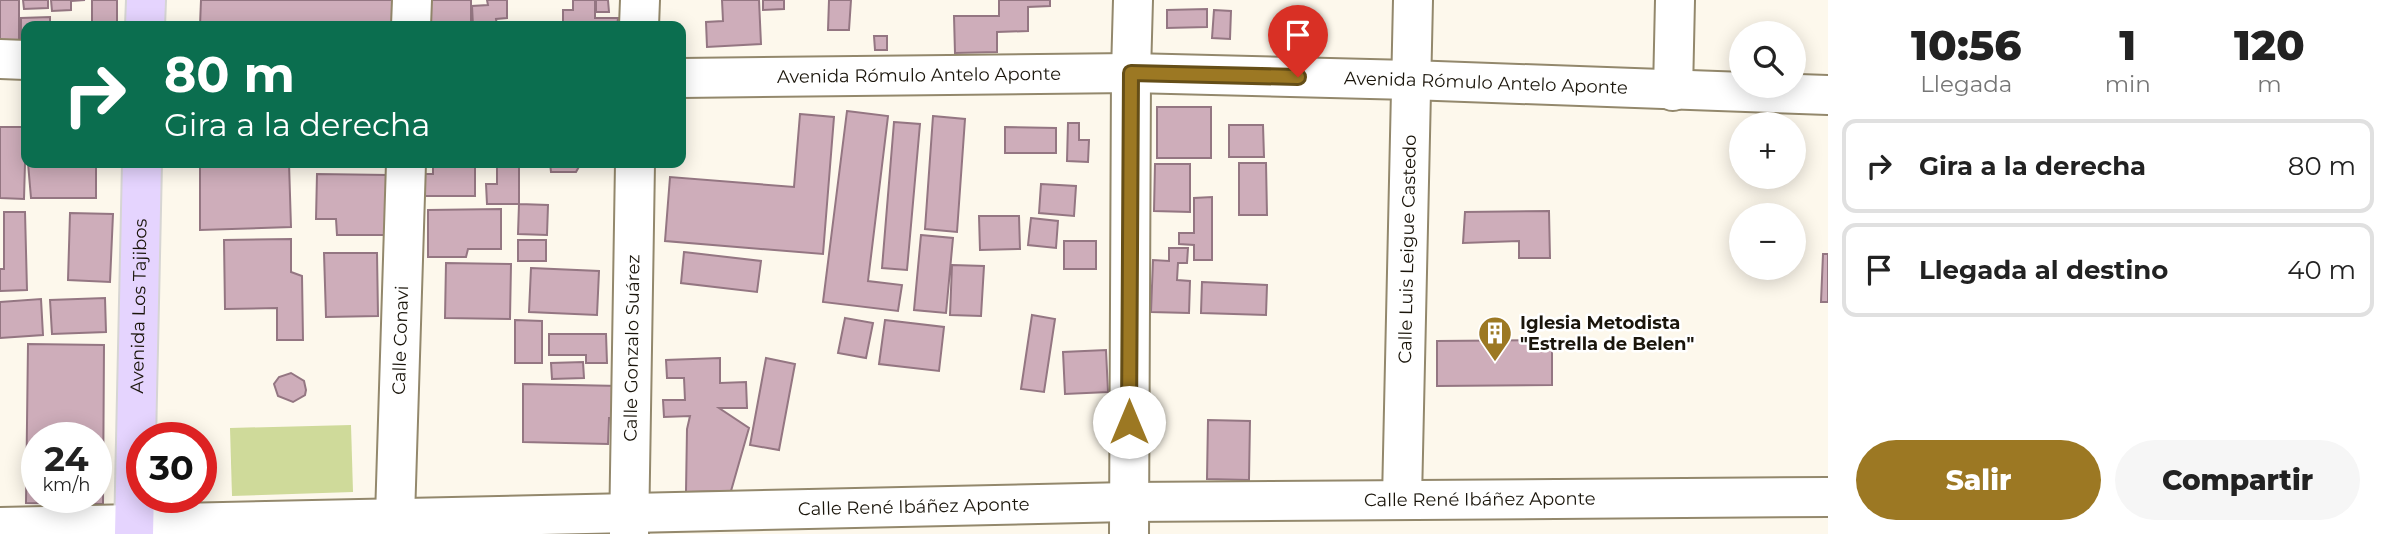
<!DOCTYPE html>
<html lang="es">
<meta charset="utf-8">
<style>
:root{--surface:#fff;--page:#f6f6f6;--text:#222;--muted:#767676;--line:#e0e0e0;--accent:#9c7823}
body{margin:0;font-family:Montserrat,sans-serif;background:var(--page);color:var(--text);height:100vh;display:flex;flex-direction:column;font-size:26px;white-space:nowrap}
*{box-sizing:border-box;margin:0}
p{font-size:23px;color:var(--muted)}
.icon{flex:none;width:38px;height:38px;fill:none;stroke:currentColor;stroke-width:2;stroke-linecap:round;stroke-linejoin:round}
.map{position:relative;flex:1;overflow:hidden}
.details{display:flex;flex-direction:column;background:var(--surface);width:560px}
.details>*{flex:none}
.top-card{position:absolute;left:21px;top:21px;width:665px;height:147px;border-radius:14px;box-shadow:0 4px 18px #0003;background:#0b6e4f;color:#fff;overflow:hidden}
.controls{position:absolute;left:1729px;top:21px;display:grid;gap:14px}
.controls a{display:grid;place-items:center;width:77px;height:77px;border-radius:50%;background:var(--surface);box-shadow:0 4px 18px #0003;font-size:35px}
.speed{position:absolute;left:21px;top:422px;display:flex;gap:14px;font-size:35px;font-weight:700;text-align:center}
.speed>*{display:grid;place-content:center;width:91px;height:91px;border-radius:50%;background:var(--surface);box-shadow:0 4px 18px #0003;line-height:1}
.speed small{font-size:18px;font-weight:400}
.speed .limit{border:10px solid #d22;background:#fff;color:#111}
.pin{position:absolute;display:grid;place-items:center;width:60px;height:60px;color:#fff;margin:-72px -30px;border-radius:50% 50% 50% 0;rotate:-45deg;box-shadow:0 0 7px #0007}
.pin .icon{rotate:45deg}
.me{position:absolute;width:77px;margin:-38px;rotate:0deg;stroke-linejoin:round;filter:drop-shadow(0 0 5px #0008)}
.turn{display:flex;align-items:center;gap:24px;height:147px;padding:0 28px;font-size:32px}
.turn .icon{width:91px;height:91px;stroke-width:2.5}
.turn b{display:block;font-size:49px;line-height:60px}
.eta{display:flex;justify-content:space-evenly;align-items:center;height:119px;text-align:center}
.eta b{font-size:42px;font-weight:800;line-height:49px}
.primary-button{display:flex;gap:14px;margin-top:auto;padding:14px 28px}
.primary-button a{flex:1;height:80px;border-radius:42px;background:var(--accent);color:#fff;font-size:28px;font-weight:800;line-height:80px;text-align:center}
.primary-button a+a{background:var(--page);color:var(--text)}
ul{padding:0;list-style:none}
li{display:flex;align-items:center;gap:21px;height:94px;margin:0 14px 10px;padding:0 14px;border:4px solid var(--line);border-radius:14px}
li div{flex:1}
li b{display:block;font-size:26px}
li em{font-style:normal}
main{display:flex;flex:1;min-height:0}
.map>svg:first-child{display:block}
</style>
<main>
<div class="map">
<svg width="1828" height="534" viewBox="0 0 1828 534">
<rect width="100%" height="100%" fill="#fdf8ec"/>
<path fill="#cfda9a" d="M351,425l2,67 -121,4 -2,-68z"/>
<path fill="#ceadba" stroke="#947682" stroke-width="2" fill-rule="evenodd" d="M0,0h19v42h-19z
M23,0h25v8l-24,1z
M51,0h34l-14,1v9l-19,1z
M92,0h25v26h-25z
M201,0h198l-1,26h-198z
M431,0h40v26h-40z
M487,0h20v18l-11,1 1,7h-24l-1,-20 16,-1z
M573,0h22v18h23l-1,8h-54v-16h10z
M596,0h12l1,12h-13z
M722,0h37l2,44 -54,3 -1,-25 17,-1z
M763,0h21v9l-21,1z
M829,0h22l-2,30h-21z
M999,0h51v6l-22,1v24l-31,1v20l-42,1 -1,-37h45z
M1207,9v18l-40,1v-18z
M1214,10l17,1 -1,28 -18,-1z
M50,17v9h-24v11l-5,1v-20z
M500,22h15v4h-15z
M874,36h13v14h-12z
M1157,107h54v51h-54z
M847,111l41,5 -20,165 34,4 -4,26 -75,-9z
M800,114l34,3 -11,137 -158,-13 5,-64 124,10z
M933,116l32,3 -8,113 -32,-3z
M894,122l26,2 -13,146 -25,-2z
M1068,123h11v17h10l-1,22 -21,-1z
M1229,125h34l1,32h-35z
M0,127h26l-2,72 -24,-1z
M1005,127l51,1v25h-51z
M28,163h68v35h-65z
M200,163h89l2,64 -91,3z
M433,163h42v33h-53l-1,-22h12z
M497,163h22v41h-32l-1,-20h11z
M550,163h47v2h-17l-4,7h-25z
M1239,163h27l1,52h-28z
M1155,164h35v48l-36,-1z
M317,174l71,1v60h-51l-1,-16h-20z
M1041,184l35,2 -2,30 -35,-3z
M1212,197v63h-18v-15l-15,-1v-11h15v-35z
M519,204l29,1 -1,30 -29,-1z
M501,209v40h-33l-2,8h-38v-47z
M1549,211l1,47h-31v-17l-56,2 2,-31z
M4,212h21l2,78 -27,1v-22h4z
M70,213l43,1 -3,68 -42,-2z
M979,216h40l1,33 -40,1z
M1031,218l27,3 -2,27 -28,-3z
M921,235l32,3 -7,75 -32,-3z
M291,239v33l11,4 1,64h-26v-32l-52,1 -1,-69z
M518,240h28v21h-28z
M1064,241h32v28h-32z
M1169,248h19l-1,15h-9l-1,17 13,1 -1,32 -38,-1 2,-52 16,1z
M684,252l77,9 -4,31 -76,-9z
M324,253h53l1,63 -52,1z
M1823,254h5v48h-7z
M446,263l65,1 -1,55 -65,-1z
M952,265l32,1 -3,50 -31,-1z
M531,268l68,3 -2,44 -68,-3z
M1202,282l65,3 -1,30 -65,-2z
M105,298l1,34 -54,2 -2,-34z
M41,299l2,36 -43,3v-36z
M1032,315l23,4 -11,73 -23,-3z
M845,318l28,5 -7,35 -28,-5z
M515,320l27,1v42h-27z
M885,320l59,7 -5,44 -60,-7z
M549,334h57l1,29h-21v-8h-37z
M1552,340v45l-115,1v-45z
M28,344l76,1 -1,159 -77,-1zM37,438h59v59h-59z
M1106,350l2,42 -43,2 -2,-42z
M720,358v25l26,-1 1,26h-28l30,20 -18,63 -45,1 1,-63 3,-13 -26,1 -1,-17h22l-1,-22h-17l-1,-18z
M766,358l29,6 -16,86 -29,-5z
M583,362l1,16 -32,1 -1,-16z
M291,373l13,8 2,9 -1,5 -12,7 -15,-6 -4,-12 5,-7z
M523,384l97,2 -1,32h-10l-1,26 -85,-2z
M1208,420l42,1 -1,59 -42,-1z"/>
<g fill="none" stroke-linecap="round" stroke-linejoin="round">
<g stroke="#93886c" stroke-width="42">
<g id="minor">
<path d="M411,26l1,-26"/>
<path d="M639,26l1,-26"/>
<path d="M0,59l26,1"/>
<path id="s1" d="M681,78l450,-5 279,7 418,15"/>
<path d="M1673,91l2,-91"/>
<path id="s2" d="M1402,499l11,-499"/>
<path id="s3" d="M395,517l11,-354"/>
<path id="s4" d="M0,527l1128,-25 700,-5"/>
<path id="s5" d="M629,534l6,-371"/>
<path d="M1129,534l2,-461 2,-73"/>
</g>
</g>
<g stroke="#d6d5d3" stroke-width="42">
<g id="major">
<path d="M145,26l1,-26"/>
<path id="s6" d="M134,534l8,-371"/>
</g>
</g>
<use href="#minor" stroke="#fff" stroke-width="38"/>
<use href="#major" stroke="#e5d4fe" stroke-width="38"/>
</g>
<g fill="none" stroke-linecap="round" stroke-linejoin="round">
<g stroke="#654e17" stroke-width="18">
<path id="route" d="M1129,422l2,-349 167,4"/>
</g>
<use href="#route" stroke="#9c7823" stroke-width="12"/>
</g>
<defs>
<g id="building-pin" transform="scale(1.75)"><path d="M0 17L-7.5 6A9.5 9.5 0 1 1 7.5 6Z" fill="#9c7823" stroke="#fff"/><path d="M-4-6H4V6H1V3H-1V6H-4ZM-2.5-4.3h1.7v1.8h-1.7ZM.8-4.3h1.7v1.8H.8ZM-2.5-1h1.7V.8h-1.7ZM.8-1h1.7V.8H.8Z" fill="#fff"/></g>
</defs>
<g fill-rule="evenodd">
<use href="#building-pin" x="1495" y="333"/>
</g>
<g text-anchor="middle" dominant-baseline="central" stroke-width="5" stroke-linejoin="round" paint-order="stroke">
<g font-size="18" fill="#1a150b" stroke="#fff">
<text stroke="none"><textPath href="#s1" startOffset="238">Avenida Rómulo Antelo Aponte</textPath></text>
<text stroke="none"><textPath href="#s1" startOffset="805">Avenida Rómulo Antelo Aponte</textPath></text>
<text stroke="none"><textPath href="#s2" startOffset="250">Calle Luis Leigue Castedo</textPath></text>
<text stroke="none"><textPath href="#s6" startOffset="228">Avenida Los Tajibos</textPath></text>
<text stroke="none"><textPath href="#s3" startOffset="177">Calle Conavi</textPath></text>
<text stroke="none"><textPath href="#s5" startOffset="186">Calle Gonzalo Suárez</textPath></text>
<text stroke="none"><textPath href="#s4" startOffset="1480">Calle René Ibáñez Aponte</textPath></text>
<text stroke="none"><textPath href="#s4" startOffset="914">Calle René Ibáñez Aponte</textPath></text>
</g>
<g font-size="18" font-weight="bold" fill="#1a150b" stroke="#fff" text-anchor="start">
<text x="1520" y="323">Iglesia Metodista<tspan x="1520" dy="21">"Estrella de Belen"</tspan></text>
</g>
</g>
</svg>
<div class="controls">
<a><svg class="icon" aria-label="search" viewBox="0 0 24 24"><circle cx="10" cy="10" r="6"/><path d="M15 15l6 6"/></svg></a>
<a>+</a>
<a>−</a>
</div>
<div class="speed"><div>24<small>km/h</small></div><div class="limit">30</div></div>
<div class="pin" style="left:1298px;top:77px;background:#d93025"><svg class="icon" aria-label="arrive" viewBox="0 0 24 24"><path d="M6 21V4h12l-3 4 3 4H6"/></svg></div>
<svg class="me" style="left:1129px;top:422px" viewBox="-20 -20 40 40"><circle r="19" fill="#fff"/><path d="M0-13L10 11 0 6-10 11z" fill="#9c7823"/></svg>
<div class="top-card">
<div class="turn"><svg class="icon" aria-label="right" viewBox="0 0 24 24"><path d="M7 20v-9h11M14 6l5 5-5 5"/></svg><div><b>80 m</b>Gira a la derecha</div></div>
</div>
</div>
<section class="details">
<div class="eta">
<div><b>10:56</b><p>Llegada</p></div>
<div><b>1</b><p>min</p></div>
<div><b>120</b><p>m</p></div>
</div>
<ul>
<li><svg class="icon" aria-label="right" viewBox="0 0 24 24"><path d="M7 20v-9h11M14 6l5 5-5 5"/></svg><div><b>Gira a la derecha</b></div><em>80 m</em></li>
<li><svg class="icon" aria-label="arrive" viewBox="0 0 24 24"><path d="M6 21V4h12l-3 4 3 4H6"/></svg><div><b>Llegada al destino</b></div><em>40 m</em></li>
</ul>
<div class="primary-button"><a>Salir</a><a>Compartir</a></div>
</section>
</main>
